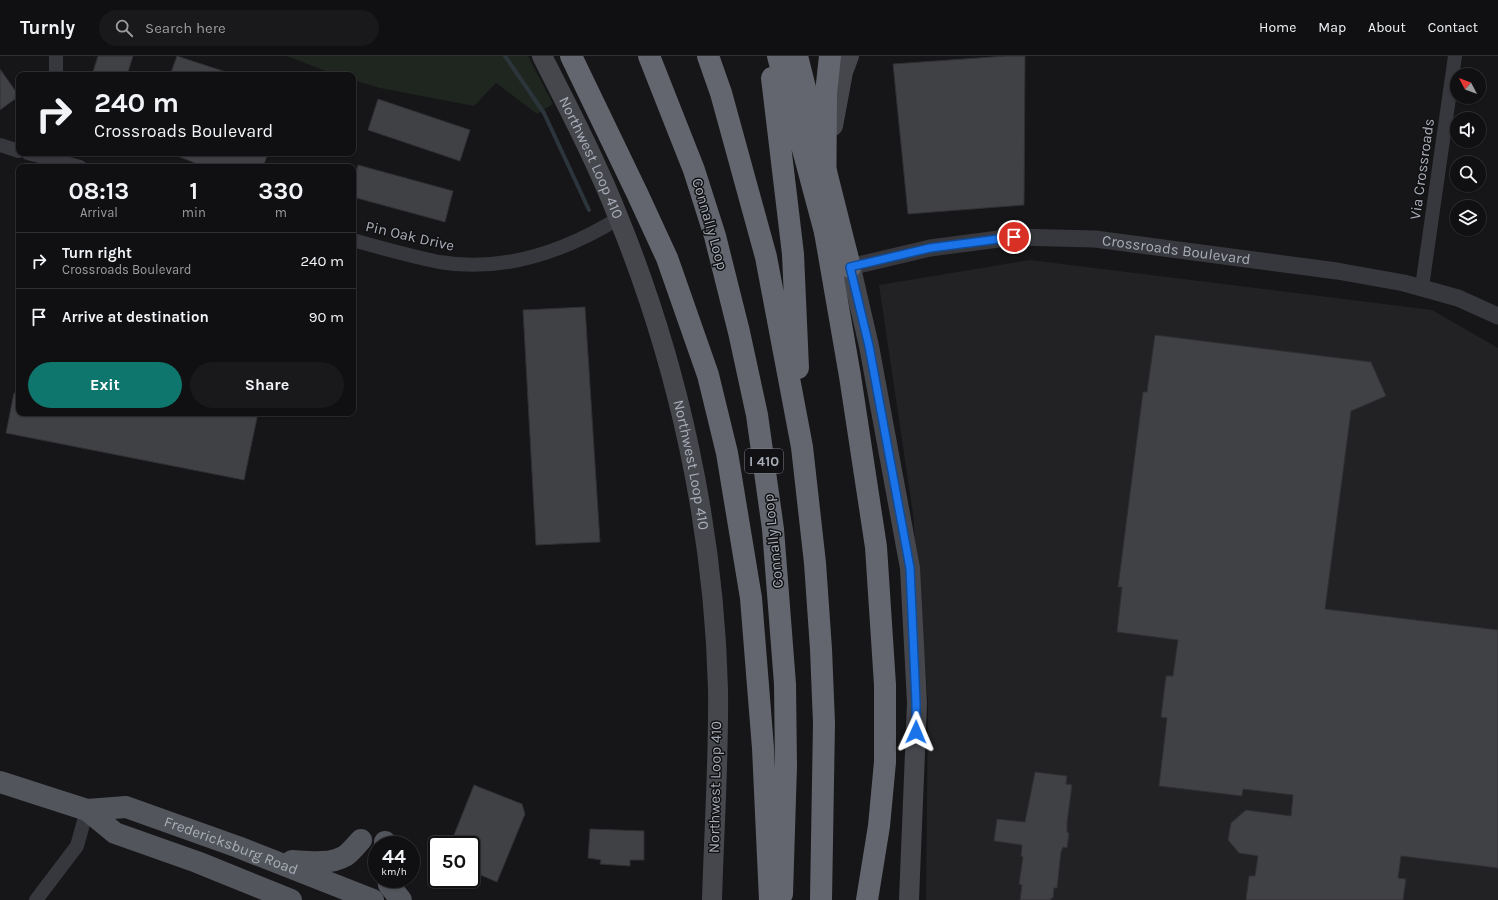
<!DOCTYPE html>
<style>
:root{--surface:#101012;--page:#19191b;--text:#f1f3f6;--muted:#9c9d9f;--line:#303032;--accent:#0f766e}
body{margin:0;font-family:Karla,sans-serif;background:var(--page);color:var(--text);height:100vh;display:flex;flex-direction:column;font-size:15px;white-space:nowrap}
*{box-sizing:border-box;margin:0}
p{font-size:13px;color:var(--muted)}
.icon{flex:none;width:22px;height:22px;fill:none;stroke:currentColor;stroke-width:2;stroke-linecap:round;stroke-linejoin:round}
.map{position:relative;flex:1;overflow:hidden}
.drawer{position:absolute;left:16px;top:108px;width:340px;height:252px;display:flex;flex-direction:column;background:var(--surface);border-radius:8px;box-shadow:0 1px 3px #0004,0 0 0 1px var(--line)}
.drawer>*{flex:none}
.top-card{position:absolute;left:16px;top:16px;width:340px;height:84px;border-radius:8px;box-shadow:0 1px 3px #0004,0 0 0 1px var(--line);background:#101012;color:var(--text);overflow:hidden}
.needle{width:26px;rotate:311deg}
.buttons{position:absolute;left:1450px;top:12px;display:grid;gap:8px}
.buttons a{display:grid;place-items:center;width:36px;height:36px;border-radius:50%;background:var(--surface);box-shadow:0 1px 3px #0004,0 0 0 1px var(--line);font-size:20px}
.speed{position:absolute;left:368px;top:780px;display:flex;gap:8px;font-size:20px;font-weight:700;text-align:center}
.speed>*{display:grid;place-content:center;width:52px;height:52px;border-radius:50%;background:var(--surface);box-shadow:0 1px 3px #0004,0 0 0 1px var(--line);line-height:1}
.speed small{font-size:10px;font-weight:400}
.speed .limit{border:2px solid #111;border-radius:6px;background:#fff;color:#111}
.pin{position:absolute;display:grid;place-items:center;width:34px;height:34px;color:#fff;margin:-17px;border:2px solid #fff;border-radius:50%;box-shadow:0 1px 4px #0007}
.me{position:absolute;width:44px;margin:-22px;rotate:1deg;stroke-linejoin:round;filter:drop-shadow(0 0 3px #0008)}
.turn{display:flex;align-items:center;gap:14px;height:84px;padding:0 12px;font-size:18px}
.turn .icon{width:52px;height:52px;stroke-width:2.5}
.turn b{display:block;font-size:28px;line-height:34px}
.eta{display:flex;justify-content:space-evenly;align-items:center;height:68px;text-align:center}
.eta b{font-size:24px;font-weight:700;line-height:28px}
.cta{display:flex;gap:8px;margin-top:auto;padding:8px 12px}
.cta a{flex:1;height:46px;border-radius:24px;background:var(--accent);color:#fff;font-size:16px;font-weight:700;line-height:46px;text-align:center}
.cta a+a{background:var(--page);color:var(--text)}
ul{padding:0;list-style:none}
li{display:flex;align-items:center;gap:12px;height:56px;padding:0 12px;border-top:1px solid var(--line)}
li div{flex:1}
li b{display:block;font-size:15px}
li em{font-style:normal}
header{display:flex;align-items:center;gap:24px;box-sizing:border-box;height:56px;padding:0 20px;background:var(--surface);border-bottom:1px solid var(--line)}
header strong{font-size:19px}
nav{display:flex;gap:22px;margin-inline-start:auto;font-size:14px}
.search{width:280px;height:36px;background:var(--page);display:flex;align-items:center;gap:10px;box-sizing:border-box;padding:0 14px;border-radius:22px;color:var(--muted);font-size:15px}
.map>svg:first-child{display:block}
</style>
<header>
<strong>Turnly</strong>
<div class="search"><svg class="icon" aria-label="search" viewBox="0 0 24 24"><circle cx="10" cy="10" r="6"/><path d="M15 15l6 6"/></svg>Search here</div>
<nav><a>Home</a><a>Map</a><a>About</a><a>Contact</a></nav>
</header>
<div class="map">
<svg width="1498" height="844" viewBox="0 0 1498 844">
<rect width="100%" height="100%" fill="#161618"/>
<path fill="#222225" d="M1030,204l402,50 66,38v552h-572l2,-198 -15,-188 -34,-229z"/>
<path fill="#1e261f" d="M287,0h241l25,48 -16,10 -41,-31 -22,23 -94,-18 -27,-8v-5h-17z"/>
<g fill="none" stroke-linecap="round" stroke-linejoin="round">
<path stroke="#2c353c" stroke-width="4" d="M505,0l39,57 45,97"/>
</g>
<path fill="#404145" stroke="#303034" d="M98,0h35l-6,19h-35z
M177,0l52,17v2h-59z
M1006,0h19l-1,149 -116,9 -15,-150z
M0,13l19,27 -19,14z
M378,43l92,31 -10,31 -92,-31z
M170,97h98l-5,14h-58z
M358,109l95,26 -8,31 -92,-25v-14z
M585,251l15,235 -64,3 -13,-235z
M1155,279l216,27 15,34 -35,15 -26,198 173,21v238l-97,-12 -3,22 8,1 -3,21h-157l3,-24h6l3,-20 -19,-3 -11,-13 3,-17 15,-13 45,6 2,-21 -50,-6 -1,7 -83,-10 8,-68 -6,-1 5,-41h7l5,-36 -61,-8 5,-45h-4l25,-195h4z
M14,337l5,1v19h239l-14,67 -238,-47z
M1035,716l32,4 -1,8 6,1 -5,38v9l2,1 -2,15 -4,-1 -2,5 -4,36h-3l-1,10h-2v2h-31l2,-15 -3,-1 4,-27 -2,-1 1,-11 -28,-4 3,-22 28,3z
M474,729l48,19 3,10 -28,68 -26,-11v-26h-21z
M590,773l54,2v29h-14v6l-30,-2 1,-4 -13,-2z"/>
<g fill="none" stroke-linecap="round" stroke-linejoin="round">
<path stroke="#37383d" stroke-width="14" d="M56,19v-19
M0,89l19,6
M28,97l52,14
M353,184c28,8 57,16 86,22 65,11 125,-10 180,-44
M1422,231l33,-231
M36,844l41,-54 10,-36"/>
<path stroke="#37383d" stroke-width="17" id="s1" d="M850,211l80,-19 84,-11 81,2 242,32 67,12 54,15 40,18"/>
<g stroke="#45474d" stroke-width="20">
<path id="s2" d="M542,0c27,53 55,107 77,163 60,148 95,310 99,470 1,70 -4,141 -6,211"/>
<path d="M833,70l10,-54 6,-16"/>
<path d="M847,195l22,95 41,222 7,135 -8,197"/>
</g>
<g stroke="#53555c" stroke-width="22">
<path d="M0,726l87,28 28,23 82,29 94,38"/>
<path id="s3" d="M87,754l39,-3 112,40 135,53"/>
<path d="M385,789v-3"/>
<path d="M292,805c17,1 37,4 53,-5 6,-4 11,-11 16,-16"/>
<path d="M388,823l1,6 12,15"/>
</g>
<path stroke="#63666e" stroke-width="22" d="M571,0l66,137 30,65 41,117 19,78 24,145 12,150 7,152
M649,0l45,114 21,66 24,96 18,83 16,114 12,155 1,82 -4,128
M708,0l13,37 45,164 36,190 13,116 6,86 3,74 -3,177
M778,0l47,176 25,144 26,171 9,138v77l-6,64 -12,74
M797,0l53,211
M772,22l21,176 5,114"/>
<path stroke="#63666e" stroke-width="22" d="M825,176l1,-139 4,-37"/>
</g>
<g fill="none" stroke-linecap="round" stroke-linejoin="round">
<g stroke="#114b97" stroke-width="10">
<path id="route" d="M916,676v-29l-6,-135 -41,-222 -19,-79 80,-19 84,-11"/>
</g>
<use href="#route" stroke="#1a73e8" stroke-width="7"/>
</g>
<g text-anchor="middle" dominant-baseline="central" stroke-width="3" stroke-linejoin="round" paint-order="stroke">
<rect fill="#111113" stroke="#7b7e86" stroke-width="1" x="745" y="393" width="38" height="24" rx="3"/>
<g font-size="14" font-weight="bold" fill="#a8adb8">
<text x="764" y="405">I 410</text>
</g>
<g font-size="15" fill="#a8adb8" stroke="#111113">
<text stroke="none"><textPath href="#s2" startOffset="113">Northwest Loop 410</textPath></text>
<text transform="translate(1422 113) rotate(-82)">Via Crossroads</text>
<text transform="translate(710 168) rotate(74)">Connally Loop</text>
<text transform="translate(410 180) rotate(13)">Pin Oak Drive</text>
<text stroke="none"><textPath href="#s1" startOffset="330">Crossroads Boulevard</textPath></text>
<text stroke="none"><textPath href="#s2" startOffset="437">Northwest Loop 410</textPath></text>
<text transform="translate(773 485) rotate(-96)">Connally Loop</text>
<text transform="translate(715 731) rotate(-89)">Northwest Loop 410</text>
<text stroke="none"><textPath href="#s3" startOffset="151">Fredericksburg Road</textPath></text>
</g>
</g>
</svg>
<div class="buttons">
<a><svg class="needle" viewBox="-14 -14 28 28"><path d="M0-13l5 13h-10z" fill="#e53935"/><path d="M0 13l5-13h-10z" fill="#9c9d9f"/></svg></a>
<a><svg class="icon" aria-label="sound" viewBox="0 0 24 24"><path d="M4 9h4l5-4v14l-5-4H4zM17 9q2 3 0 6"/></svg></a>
<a><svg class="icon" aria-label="search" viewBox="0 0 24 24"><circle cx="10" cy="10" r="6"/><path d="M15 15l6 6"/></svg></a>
<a><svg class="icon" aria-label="layers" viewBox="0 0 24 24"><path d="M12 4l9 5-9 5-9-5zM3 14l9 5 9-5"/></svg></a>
</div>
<div class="speed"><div>44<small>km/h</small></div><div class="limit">50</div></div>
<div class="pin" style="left:1014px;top:181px;background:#d93025"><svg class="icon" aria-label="arrive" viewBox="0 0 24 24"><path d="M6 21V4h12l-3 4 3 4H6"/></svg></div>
<svg class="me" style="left:916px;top:676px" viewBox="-20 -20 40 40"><path d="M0-17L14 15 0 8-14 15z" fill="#1a73e8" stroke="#fff" stroke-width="4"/></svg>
<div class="top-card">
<div class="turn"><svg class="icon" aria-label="right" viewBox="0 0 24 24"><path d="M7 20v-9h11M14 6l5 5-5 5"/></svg><div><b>240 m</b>Crossroads Boulevard</div></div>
</div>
<section class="drawer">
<div class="eta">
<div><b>08:13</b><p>Arrival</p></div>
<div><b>1</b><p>min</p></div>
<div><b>330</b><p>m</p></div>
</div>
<ul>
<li><svg class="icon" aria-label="right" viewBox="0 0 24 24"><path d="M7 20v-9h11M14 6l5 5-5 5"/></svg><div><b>Turn right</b><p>Crossroads Boulevard</p></div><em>240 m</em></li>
<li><svg class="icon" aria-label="arrive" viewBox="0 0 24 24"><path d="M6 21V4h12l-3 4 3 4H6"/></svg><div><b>Arrive at destination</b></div><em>90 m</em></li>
</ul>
<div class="cta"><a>Exit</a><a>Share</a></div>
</section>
</div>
